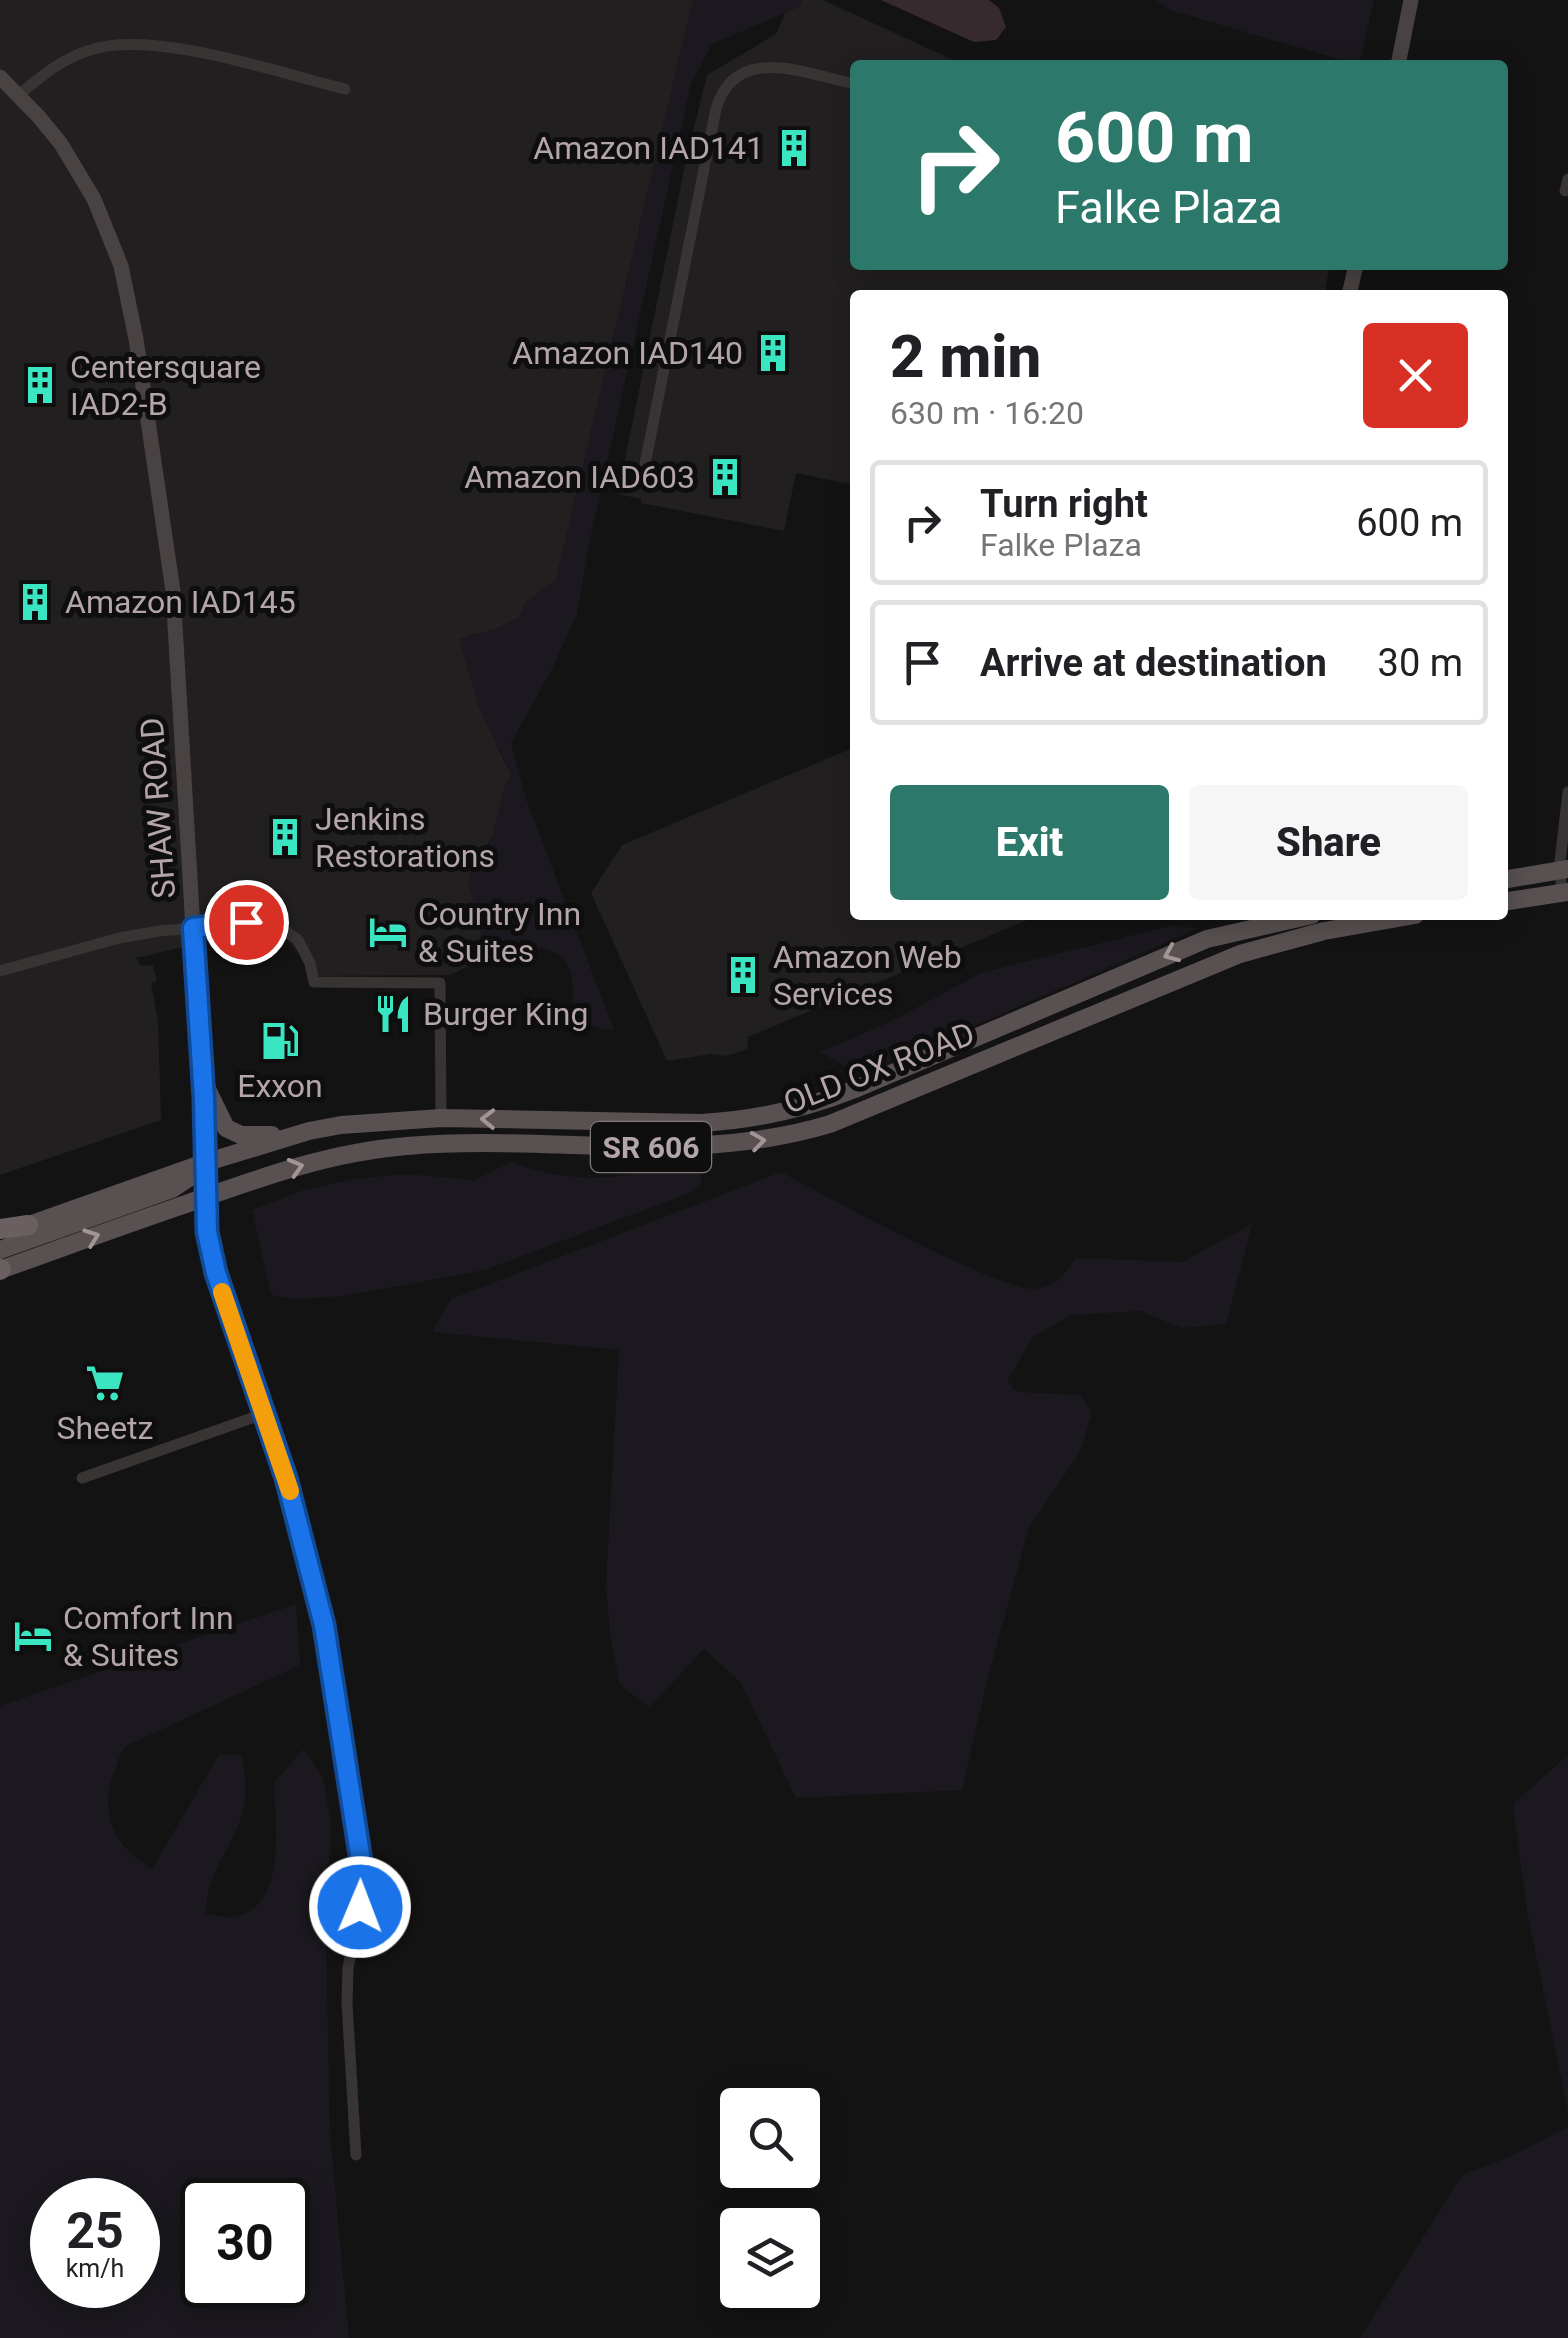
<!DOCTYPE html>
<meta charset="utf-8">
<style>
:root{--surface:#fff;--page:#f6f6f6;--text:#202124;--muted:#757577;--line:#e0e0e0;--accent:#2c796b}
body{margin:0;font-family:Roboto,sans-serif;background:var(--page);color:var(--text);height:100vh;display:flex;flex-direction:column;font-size:38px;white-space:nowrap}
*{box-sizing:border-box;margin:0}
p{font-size:32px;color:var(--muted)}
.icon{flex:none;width:55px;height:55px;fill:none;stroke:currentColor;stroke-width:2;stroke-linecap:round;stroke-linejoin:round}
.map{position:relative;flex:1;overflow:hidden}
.sheet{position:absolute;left:850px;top:290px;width:658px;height:630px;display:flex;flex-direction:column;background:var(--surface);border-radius:10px;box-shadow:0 5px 25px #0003}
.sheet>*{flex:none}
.top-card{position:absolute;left:850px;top:60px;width:658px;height:210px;border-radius:10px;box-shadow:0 5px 25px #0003;background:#2c796b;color:#fff;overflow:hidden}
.tools{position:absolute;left:720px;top:2088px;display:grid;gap:20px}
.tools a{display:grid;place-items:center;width:100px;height:100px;border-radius:10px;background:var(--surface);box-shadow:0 5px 25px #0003;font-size:50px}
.speed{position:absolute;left:30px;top:2178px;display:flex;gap:20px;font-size:50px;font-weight:700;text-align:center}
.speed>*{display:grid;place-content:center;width:130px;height:130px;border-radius:50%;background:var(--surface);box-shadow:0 5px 25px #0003;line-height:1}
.speed small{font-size:25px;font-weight:400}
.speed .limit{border:5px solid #111;border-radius:15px;background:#fff;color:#111}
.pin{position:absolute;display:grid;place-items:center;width:85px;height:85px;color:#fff;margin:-42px;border:5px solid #fff;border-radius:50%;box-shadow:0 2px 10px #0007}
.me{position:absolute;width:110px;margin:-55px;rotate:1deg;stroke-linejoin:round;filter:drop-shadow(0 0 8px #0008)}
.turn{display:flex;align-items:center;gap:35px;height:210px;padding:0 40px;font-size:45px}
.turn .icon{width:130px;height:130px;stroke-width:2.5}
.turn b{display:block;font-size:70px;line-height:85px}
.round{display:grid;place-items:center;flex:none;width:105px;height:105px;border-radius:10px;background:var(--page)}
.headline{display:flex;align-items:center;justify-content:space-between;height:170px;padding:0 40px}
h1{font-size:60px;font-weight:800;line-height:75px}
.action{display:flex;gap:20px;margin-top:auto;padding:20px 40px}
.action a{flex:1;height:115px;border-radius:10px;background:var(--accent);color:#fff;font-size:40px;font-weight:800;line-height:115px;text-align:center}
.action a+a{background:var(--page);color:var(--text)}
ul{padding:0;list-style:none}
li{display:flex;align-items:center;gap:30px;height:125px;margin:0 20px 15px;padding:0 20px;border:5px solid var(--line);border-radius:10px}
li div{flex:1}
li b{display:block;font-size:38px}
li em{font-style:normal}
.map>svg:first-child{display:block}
</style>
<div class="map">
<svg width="1568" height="2338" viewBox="0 0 1568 2338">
<rect width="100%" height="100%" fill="#141313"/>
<path fill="#211f1f" d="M0,0h693l-137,580 -31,23 -5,14 -26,13 -27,6 31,113 13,25 -6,12 -13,52 -20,24 10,68 -8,33 -24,12 -141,1 -9,-22 -14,-15 -29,-9 -121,28 5,8 12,-1 4,16 -6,2 7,38 3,99 -161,55z
M791,0h32l141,65h-109v200h475l-6,30h-469v190l-59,-12 -12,58 -143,-28v-4l-23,-5 68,-334 21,-85 69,-41z
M855,747v168h184l-291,122 -1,12 -20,7 -16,-2 -44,7 -76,-168 31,-48z"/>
<path fill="#1b191f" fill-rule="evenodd" d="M693,0h109l-3,7 -87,37 -21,40 -102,460 -12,70 -25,55 -41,74 14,53 89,234c-14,1 -24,-7 -39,-7 -7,-25 8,-57 -24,-72 -12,-6 -20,-1 -28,8l-49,4 8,-33 -14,-47 4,-21 20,-24 13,-52 6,-12 -32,-66 -20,-69 35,-9 26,-13 5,-14 31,-23z
M1156,0h218l-15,65 -189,-55z
M1170,926l29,2 -338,147 -41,-23 70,-30 91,-49z
M511,1162c32,12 67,18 101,15 30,-3 56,-16 86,-7l4,14 -10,8 -207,78 -141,26 -48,3 -25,-4 -19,-85 52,-20 51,-11 52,-5 68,6z
M781,1172c39,21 222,121 254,117 22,-3 29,-14 41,-31l106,4 70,-38 -26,100 -44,4 -42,-17 -69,4 -38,22 -26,44 10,11 64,3 11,18 -12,39 -51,75 -42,154 -25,109 -166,8 -55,-115 -37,-34 -55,58 -29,-22 -10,-50 -4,-51 13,-234 -187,-18 19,-33z
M296,1604l4,61 -176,82c-25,53 -24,89 28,122l67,-114h23c4,24 6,48 -4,71 -14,33 -32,50 -32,88 9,1 23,5 32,2 50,-13 37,-96 36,-134l30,-33 19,29 8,47 -5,109 4,203 19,201h-349v-632zM52,2200h86v85h-86zM202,2200h86v85h-86z
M1568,1755v357l-41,-201 -14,-107z
M1568,2127v211h-208l102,-163 47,-18z"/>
<path fill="#372a2f" d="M881,0h108l10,8 7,19 -10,13 -22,2z"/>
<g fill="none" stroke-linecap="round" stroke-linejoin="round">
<path stroke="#393434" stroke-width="11" d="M19,95c22,-19 43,-36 71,-45 63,-21 189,23 255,39
M1565,191l3,-12
M644,469l72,-360c20,-67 89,-35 139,-25
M1563,893l-4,-23 9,-78
M0,971l119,-33 40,-7 104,-8 15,3 20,14 12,23 4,19 126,1 1,135
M204,1198l12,75 70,205 44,173 9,84 22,126 -1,46 -12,61 -1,35 9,152
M82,1478l184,-65"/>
<path stroke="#494243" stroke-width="15" d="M1398,65l13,-65
M0,77l39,40 22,27 33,55 27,67 15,73 37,252 30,507 1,100
M1349,295l7,-30"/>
<path stroke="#585051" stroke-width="18" d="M1502,880l66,-11
M1502,902l66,-10
M202,1079l24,49 15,7h31
M15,1230l189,-67 105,-32 32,-6 100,-7 260,5c54,-3 104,-14 154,-34l352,-150 105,-24
M0,1250l172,-61 27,-18
M0,1270c62,-22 124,-45 186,-66 73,-26 144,-52 221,-58 141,-12 284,20 423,-22l410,-170 84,-23 91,-16"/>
<path stroke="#6a6062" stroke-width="20" d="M0,1229l28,-4
M0,1270l1,-1"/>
</g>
<defs><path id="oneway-chevron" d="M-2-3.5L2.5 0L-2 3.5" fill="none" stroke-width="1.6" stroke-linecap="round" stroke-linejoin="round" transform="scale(2.5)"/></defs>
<g stroke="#a29497">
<use href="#oneway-chevron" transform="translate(1171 954) rotate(157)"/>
<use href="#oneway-chevron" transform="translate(488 1119) rotate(-179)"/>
<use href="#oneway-chevron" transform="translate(758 1141) rotate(-8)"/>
<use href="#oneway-chevron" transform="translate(296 1167) rotate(-16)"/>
<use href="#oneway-chevron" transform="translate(92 1237) rotate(-20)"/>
</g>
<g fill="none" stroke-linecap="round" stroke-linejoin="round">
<g stroke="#114b97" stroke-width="25">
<path id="route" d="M246,922l-53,6 11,170 3,134 9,41 70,205 38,147 37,236 -1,46"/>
</g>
<use href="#route" stroke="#1a73e8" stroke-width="18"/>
<path stroke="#f59e0b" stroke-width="18" d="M222,1292l68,199"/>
</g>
<defs>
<g id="building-bare" transform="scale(3)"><path d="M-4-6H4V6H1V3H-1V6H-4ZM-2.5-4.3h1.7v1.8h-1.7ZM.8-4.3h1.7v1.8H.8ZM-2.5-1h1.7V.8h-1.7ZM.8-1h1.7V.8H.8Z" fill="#3ae5c2" stroke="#0f0e0e" stroke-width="2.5" paint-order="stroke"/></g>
<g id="hotel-bare" transform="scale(3)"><path d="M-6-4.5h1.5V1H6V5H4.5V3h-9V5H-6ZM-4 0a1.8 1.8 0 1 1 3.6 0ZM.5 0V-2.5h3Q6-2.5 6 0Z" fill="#3ae5c2" stroke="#0f0e0e" stroke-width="2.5" paint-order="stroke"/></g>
<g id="restaurant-bare" transform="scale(3)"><path d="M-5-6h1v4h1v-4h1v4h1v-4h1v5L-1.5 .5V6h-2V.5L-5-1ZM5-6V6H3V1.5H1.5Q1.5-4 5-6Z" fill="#3ae5c2" stroke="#0f0e0e" stroke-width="2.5" paint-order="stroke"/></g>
<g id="fuel-bare" transform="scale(3)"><path d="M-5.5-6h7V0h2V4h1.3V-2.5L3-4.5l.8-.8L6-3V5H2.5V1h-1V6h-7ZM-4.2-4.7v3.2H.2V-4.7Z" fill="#3ae5c2" stroke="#0f0e0e" stroke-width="2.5" paint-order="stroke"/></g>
<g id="supermarket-bare" transform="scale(3)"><path d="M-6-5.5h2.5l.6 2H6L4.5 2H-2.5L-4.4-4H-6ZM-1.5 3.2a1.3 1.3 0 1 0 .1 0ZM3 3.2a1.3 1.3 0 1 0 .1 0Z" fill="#3ae5c2" stroke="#0f0e0e" stroke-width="2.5" paint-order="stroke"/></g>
</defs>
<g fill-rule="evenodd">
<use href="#building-bare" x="794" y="148"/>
<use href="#building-bare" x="773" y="353"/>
<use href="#building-bare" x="40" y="385"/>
<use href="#building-bare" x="725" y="477"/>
<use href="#building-bare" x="35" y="602"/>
<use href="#building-bare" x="285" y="837"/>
<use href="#hotel-bare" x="388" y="932"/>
<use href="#building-bare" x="743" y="975"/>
<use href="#restaurant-bare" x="393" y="1014"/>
<use href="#fuel-bare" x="280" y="1041"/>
<use href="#supermarket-bare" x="105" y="1383"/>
<use href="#hotel-bare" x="33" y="1636"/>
</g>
<g text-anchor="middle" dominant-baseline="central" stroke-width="10" stroke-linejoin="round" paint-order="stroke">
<rect fill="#0f0e0e" stroke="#82787a" stroke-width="2.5" x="591" y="1122" width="120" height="50" rx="8"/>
<g font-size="30" font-weight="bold" fill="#b4a5a8">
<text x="651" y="1147">SR 606</text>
</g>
<g font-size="32" fill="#b4a5a8" stroke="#0f0e0e" text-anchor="start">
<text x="764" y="148" text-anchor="end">Amazon IAD141</text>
<text x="743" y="353" text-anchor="end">Amazon IAD140</text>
<text x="70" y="367">Centersquare<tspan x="70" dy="37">IAD2-B</tspan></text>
<text x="695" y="477" text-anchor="end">Amazon IAD603</text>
<text x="65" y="602">Amazon IAD145</text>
<text x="315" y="819">Jenkins<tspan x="315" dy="37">Restorations</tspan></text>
<text x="418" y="914">Country Inn<tspan x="418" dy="37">&amp; Suites</tspan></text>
<text x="773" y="957">Amazon Web<tspan x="773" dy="37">Services</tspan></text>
<text x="423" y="1014">Burger King</text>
<text x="280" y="1086" text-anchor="middle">Exxon</text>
<text x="105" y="1428" text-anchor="middle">Sheetz</text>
<text x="63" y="1618">Comfort Inn<tspan x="63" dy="37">&amp; Suites</tspan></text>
</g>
<g font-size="32" fill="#b4a5a8" stroke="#0f0e0e">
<text transform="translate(158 808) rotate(-94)">SHAW ROAD</text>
<text transform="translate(879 1068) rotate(-21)">OLD OX ROAD</text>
</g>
</g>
</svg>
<div class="tools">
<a><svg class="icon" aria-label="search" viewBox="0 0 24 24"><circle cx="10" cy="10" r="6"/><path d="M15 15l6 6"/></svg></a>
<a><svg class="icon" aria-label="layers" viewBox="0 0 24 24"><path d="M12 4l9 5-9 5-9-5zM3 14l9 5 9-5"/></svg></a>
</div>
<div class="speed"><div>25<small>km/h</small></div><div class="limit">30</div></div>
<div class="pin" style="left:246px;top:922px;background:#d93025"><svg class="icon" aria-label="arrive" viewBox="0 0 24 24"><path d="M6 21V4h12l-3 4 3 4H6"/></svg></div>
<svg class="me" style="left:360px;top:1907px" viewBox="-20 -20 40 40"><circle r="17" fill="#1a73e8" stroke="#fff" stroke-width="3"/><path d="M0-11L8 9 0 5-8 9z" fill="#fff"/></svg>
<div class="top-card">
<div class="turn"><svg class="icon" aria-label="right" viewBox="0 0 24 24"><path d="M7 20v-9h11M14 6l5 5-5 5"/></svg><div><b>600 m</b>Falke Plaza</div></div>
</div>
<section class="sheet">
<div class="headline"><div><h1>2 min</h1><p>630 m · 16:20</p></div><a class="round" style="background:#d93025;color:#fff"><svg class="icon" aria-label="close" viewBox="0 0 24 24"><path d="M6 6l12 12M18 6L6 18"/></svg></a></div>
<ul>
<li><svg class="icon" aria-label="right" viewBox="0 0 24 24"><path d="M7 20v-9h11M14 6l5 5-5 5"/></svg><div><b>Turn right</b><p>Falke Plaza</p></div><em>600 m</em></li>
<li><svg class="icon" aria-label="arrive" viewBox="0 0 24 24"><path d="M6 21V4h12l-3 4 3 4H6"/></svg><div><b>Arrive at destination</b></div><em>30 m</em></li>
</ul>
<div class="action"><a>Exit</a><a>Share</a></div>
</section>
</div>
